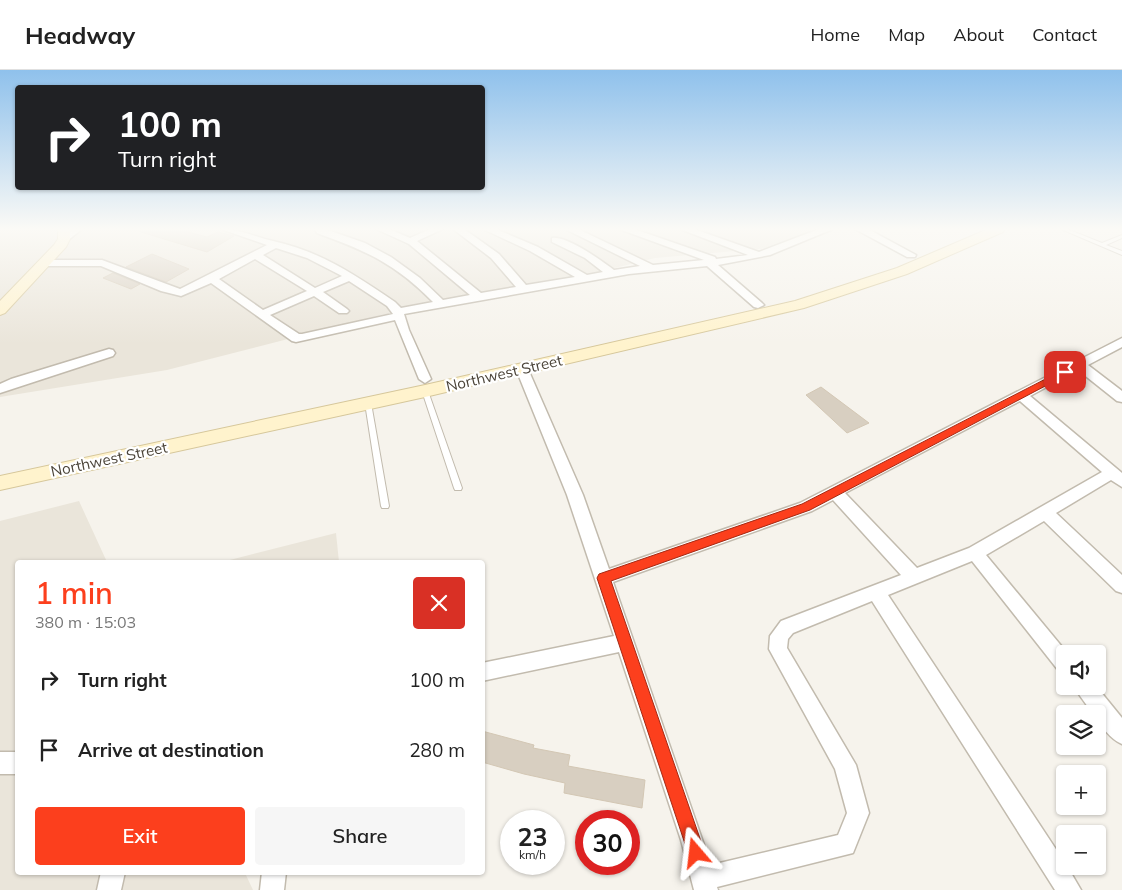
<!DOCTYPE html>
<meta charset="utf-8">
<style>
:root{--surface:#fff;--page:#f6f6f6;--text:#222;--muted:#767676;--line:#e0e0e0;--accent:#fc3f1d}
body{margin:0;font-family:Mulish,sans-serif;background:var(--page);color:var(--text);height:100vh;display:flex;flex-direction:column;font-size:19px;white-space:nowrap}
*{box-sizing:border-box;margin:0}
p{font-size:16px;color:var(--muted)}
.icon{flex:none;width:28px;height:28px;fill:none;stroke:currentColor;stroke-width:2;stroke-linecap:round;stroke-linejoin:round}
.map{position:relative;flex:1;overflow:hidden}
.drawer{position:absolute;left:15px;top:490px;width:470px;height:315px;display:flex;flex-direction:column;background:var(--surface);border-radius:5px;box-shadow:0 1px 4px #0004}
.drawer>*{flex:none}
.guide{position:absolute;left:15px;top:15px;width:470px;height:105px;border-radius:5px;box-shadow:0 1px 4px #0004;background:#202124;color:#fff;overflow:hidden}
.controls{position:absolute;left:1056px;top:575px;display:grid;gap:10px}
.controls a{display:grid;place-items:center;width:50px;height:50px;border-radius:5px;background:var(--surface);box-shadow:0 1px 4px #0004;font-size:25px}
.speed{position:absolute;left:500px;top:740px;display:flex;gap:10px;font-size:25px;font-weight:700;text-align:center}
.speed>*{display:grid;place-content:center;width:65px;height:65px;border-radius:50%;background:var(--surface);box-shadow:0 1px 4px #0004;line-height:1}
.speed small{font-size:12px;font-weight:400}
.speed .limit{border:8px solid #d22;background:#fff;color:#111}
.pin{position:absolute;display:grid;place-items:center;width:42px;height:42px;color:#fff;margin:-21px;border-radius:10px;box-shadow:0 2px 8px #0006}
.me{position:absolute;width:55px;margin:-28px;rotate:343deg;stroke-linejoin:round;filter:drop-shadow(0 0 4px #0008)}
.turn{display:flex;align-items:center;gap:18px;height:105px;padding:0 20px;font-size:22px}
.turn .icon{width:65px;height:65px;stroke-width:2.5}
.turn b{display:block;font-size:35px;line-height:42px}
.round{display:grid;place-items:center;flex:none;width:52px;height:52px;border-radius:5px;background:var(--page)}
.head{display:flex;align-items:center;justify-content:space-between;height:85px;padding:0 20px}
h1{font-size:30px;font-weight:600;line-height:38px;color:var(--accent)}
.primary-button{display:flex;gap:10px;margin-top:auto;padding:10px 20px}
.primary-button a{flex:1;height:58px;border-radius:5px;background:var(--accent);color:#fff;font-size:20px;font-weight:600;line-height:58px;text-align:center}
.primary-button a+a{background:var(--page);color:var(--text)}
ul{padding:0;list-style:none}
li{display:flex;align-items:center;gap:15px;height:70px;padding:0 20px}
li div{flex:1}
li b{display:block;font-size:19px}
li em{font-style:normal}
header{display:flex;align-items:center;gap:30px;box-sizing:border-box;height:70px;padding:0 25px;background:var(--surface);border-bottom:1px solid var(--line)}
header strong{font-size:24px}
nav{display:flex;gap:28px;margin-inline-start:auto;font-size:18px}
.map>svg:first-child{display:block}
</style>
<header>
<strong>Headway</strong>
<nav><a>Home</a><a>Map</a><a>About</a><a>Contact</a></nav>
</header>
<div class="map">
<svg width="1122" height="820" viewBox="0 0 1122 820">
<rect width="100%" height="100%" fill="#f6f3ec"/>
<path fill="#eae5da" d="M0,159h817l-47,19 -115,10 -97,24 -177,33 -214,55 -167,27z
M79,431l28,61h-89v310l227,1 8,17h-253v-369z
M336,463l3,29h-117z"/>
<path fill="#d8cfc1" stroke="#d3c7b4" d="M141,159h36l30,8 11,-5 16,4 -27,16 -66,-20z
M152,184l37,15 -23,13 -40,-15z
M113,203l27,11 -9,5 -28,-11z
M821,317l48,36 -22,10 -41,-38z
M482,661l52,14 -1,3 37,7 -2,11 77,14 -3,28 -78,-15 1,-10 -41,-9 -42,-12z"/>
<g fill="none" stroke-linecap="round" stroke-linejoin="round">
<g stroke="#c2bbae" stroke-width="2">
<path id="lane" d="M1061,159h6l35,14 20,-8v3l-16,7 16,6v4z
M425,319l3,2 34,97 -1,2h-6l-1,-2 -32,-97z
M366,331h4l1,2 18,103 -1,2h-6l-1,-2 -16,-103z"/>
</g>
<g stroke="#c2bbae" stroke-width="3">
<path id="street" d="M71,159h11l-15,12h-6v-4z
M221,159c19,0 34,8 52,12 47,10 82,34 122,61l6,6 32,-6c-38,-39 -67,-51 -116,-69l-2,-4h10l40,14 26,14 29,21 23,22 27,-5 -61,-51 -33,-15h13l21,9 20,-9h13l-26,12 64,52 35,-6 -25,-29 -38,-29h11l35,25 27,31 49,-8 -45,-26 -47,-22h13l42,18 49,28 16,-3 -18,-14 -33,-16v-4c14,-3 50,23 62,32l26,-4 -75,-37h13l75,36 51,-5 -85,-31h15l81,28 1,2 32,-4 -68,-26h14l65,23 60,-23h14l-63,26 -52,10 44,38 2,2 -6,3 -4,-1 -47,-41 -78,8 -225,40 5,16 22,49 -6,4 -6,-4 -24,-59 -99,22 -4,-1 -81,-58 -30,13 -20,-5 -60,-25h-58l-5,-3 5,-3h59l78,29 87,-44zM276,178l31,10 35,18 -27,12 -52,-33zM255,189l52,32 -44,19 -44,-31zM349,211l38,25 6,8 -91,20h-3l-29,-19 44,-19 25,17h8l2,-2 -2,-2 -24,-17z
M855,159h13l48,26 -1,2h-8z
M1122,268v9l-34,18 34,26v11l-5,-1 -39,-31 -48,26 92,77v14l-11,-7 -55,33 66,62v18l-6,-2 -72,-70 -58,34 82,99h-3v19l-7,-3 -86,-109 -84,34 177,268v3h2l14,24h-26l-183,-289 -79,32 -5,6 -1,9 69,117 13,48 -16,40 -136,34 1,3h-24l-13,-50 -62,-188 -137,29v-18l132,-27 -47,-141 -51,-126 2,-3 4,-1 6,4 55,126 26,74 191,-66zM1020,331l82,71 -133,76 -52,20 -72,-75zM833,430l68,75 -120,46 -11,15 -1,13 66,120 12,44 -9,22 -127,30 -98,-283 199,-71z
M109,279l4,1 2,3 -2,3 -113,37v-9l11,-5z
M1073,616h23l26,32v26c-10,-4 -24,-19 -24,-30h-5z
M0,682h18v22h-18z
M101,802h24l-4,18h-24z
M262,802h24l-2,18h-24z"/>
</g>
<g stroke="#d6c79b" stroke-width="2">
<path id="secondary" d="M58,159h12v10l-4,8 -61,66 -5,2v-14l54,-56 4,-6z
M988,159h17l-2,3 -96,42 -103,34 -379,89 -425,93v-14l425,-91 370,-84 102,-33z"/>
</g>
<use href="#lane" fill="#fff" fill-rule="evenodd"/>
<use href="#street" fill="#fff" fill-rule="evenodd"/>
<use href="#secondary" fill="#fff3cd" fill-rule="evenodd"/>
</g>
<linearGradient id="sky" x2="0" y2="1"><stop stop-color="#8fc1ec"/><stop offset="0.58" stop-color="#fbfaf6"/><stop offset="1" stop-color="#fbfaf6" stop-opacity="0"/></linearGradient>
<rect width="1122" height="274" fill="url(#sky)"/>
<path fill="#fc3f1d" stroke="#a42913" d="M1065,299l4,3 -1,2 -258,136 -199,71 94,272 -3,6 -6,3 -6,-3 -93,-281 2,-4 203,-70z"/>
<g text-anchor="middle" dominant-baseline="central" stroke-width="4.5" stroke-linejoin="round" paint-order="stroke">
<g font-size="15" fill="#4b4439" stroke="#fff">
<text transform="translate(504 303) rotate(-13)">Northwest Street</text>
<text transform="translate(109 389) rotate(-12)">Northwest Street</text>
</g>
</g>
</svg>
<div class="controls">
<a><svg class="icon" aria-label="sound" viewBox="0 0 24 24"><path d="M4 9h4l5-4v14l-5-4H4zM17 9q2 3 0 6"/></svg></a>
<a><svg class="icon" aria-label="layers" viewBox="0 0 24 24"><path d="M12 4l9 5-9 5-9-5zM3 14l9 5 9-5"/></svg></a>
<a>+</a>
<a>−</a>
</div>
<div class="speed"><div>23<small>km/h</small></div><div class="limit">30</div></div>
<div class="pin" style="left:1065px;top:302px;background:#d93025"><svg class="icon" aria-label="arrive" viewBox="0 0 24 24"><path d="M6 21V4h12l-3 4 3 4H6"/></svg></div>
<svg class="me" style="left:696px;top:783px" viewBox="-20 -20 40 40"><path d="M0-17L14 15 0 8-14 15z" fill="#fc3f1d" stroke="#fff" stroke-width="4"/></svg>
<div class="guide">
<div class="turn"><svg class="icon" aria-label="right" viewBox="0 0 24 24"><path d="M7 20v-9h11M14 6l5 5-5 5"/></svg><div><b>100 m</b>Turn right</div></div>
</div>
<section class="drawer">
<div class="head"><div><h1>1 min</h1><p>380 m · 15:03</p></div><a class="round" style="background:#d93025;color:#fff"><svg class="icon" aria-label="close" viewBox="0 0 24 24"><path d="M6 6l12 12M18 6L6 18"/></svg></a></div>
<ul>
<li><svg class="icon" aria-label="right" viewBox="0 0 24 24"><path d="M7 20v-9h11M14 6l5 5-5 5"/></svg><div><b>Turn right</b></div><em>100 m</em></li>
<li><svg class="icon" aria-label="arrive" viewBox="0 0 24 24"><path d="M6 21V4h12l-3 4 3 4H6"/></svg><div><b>Arrive at destination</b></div><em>280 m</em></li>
</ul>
<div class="primary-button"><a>Exit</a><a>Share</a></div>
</section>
</div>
